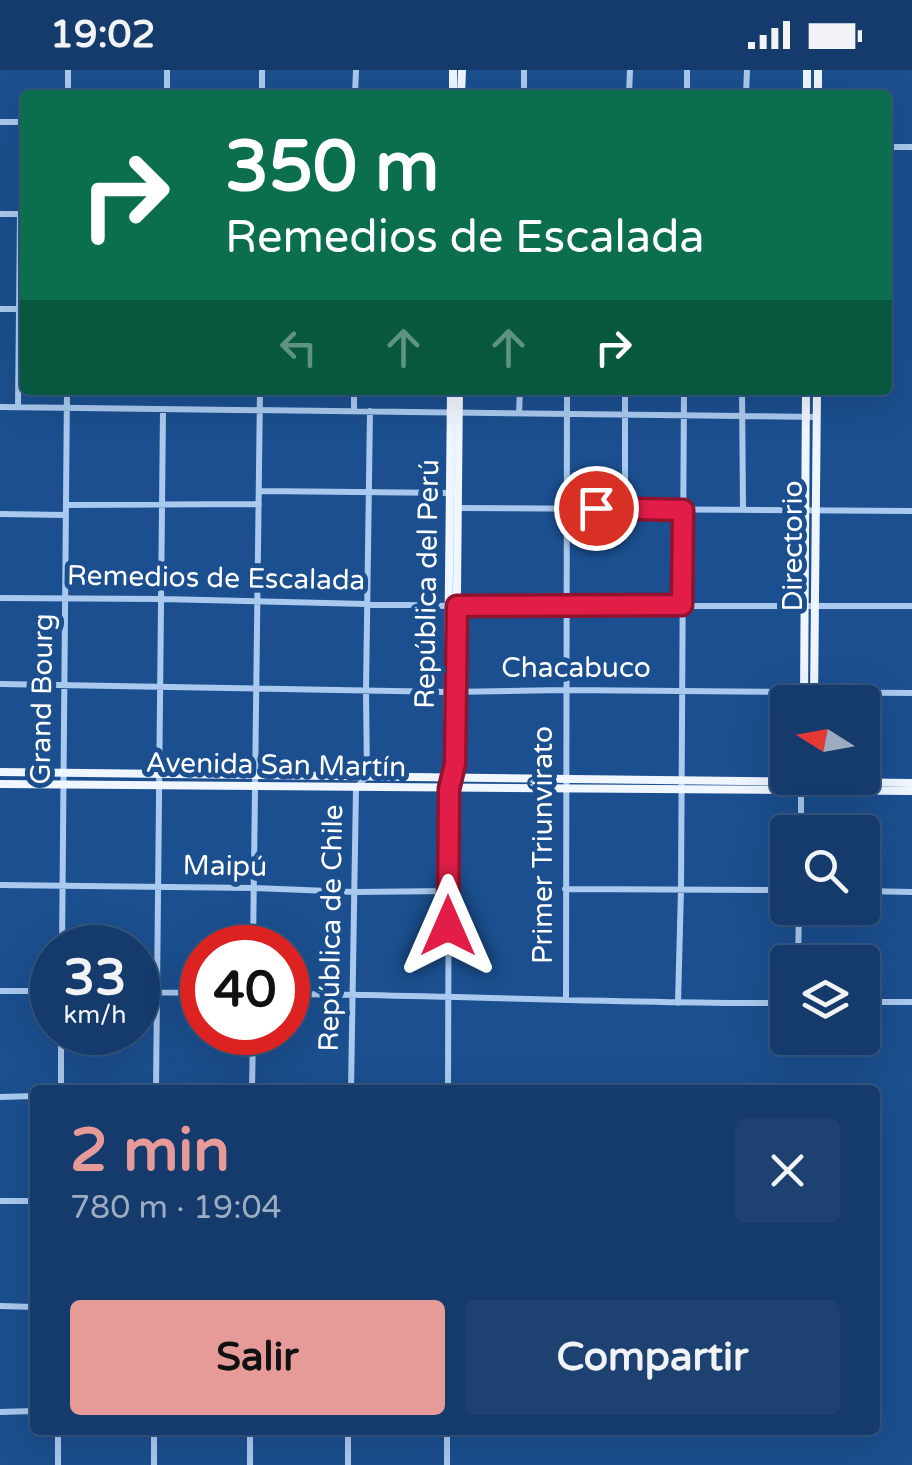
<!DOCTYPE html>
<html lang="es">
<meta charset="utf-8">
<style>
:root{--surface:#143b6b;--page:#1d4271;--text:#f1f3f6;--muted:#9dadc1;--line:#33557e;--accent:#e69b98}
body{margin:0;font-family:"Varela Round",sans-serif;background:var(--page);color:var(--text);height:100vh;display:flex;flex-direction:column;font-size:38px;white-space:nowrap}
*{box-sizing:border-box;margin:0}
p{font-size:32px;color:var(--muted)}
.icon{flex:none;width:55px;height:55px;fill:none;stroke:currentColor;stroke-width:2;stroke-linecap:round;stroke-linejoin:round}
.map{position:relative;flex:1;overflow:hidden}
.drawer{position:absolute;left:30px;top:1015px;width:850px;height:350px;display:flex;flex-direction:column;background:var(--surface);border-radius:10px;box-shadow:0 10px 40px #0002,0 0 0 2px var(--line)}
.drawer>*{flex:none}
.top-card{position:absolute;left:20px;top:20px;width:872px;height:305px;border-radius:10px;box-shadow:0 10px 40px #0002,0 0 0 2px var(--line);background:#0b6e4f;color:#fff;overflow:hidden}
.needle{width:65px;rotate:281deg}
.fabs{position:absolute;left:770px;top:615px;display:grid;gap:20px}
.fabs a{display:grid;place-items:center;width:110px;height:110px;border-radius:10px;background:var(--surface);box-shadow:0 10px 40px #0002,0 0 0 2px var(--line);font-size:50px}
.speed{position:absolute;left:30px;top:855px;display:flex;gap:20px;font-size:50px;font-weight:700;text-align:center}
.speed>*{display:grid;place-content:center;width:130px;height:130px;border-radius:50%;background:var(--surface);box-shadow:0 10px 40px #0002,0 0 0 2px var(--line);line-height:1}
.speed small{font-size:25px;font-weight:400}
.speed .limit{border:15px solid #d22;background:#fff;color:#111}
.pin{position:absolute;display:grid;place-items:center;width:85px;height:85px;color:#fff;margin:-42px;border:5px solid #fff;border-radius:50%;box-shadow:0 2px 10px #0007}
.me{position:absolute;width:110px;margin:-55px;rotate:0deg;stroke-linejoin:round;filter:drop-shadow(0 0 8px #0008)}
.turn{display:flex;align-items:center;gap:35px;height:210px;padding:0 40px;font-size:45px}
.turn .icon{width:130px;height:130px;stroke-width:2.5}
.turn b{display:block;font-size:70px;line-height:85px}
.lanes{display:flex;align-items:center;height:95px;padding:0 40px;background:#0003;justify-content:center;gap:50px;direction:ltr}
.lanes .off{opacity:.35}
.round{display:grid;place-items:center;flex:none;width:105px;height:105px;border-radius:10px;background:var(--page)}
.headline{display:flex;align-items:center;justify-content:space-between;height:170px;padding:0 40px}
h1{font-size:60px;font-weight:700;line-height:75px;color:var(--accent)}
.action{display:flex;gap:20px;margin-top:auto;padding:20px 40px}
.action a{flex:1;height:115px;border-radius:10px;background:var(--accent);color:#111;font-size:40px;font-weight:700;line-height:115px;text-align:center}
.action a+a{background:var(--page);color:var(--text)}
.status{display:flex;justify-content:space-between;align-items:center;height:70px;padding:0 50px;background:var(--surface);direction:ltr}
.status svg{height:28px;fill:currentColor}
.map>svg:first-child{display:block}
</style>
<div class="status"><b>19:02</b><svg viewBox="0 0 49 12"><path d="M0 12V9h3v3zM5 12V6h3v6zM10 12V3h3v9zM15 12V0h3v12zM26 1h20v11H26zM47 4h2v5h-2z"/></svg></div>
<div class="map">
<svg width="912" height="1395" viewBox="0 0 912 1395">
<rect width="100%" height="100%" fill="#1b4f8f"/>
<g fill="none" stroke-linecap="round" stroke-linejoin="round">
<path stroke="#a9c9ee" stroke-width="6" d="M167,0v25
M262,0v25
M68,25v-25
M355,25l1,-25
M524,25v-25
M629,25l1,-25
M687,25v-25
M746,25l1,-25
M0,52h25
M888,77h24
M0,144h25
M0,239h25
M625,320v119
M742,320l1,120
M0,337l816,10
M18,337l2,-193
M354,340v-20
M519,343l1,-23
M260,421l192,2
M66,435l193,-1
M457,438l455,3
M0,444l66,1
M0,528l162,1 287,7h463
M0,614l448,8 117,-2 347,3
M801,762v-42
M0,815l253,3 101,4 95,-1
M565,819l223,1
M862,821l50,1
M62,878l5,-558
M253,878l7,-558
M798,892l1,-54
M0,921h52
M138,922l64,1
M288,924c166,1 333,10 500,9
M566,930l1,-610
M862,932h50
M678,933l3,-114 3,-499
M61,1020v-58
M156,1020l7,-680
M252,1020l1,-58
M351,1020l5,-302 11,-12 -1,-85 4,-280
M448,1020l1,-301
M0,1027l35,-1
M0,1131h35
M0,1236l35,1
M0,1342l35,-1
M154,1360v35
M58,1395v-35
M250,1395v-35
M348,1395v-35
M447,1395v-35"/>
<path stroke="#f0f6ff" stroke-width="8" d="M807,0v25
M453,25v-25
M461,25l1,-25
M818,25v-25
M451,320l-4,375 5,12
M804,632l2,-312
M814,632l3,-312
M0,702l912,11
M451,710l4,-16 1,-73 3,-301
M0,714l912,7"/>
</g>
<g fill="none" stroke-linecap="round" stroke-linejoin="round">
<g stroke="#92132f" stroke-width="25">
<path id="route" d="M448,856l1,-137 6,-25 2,-158 225,-1 1,-95 -87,-2"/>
</g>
<use href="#route" stroke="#e11d48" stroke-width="18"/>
</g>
<g text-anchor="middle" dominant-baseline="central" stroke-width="10" stroke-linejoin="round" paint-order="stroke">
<g font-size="28" fill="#fff" stroke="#1b4f8f">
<text transform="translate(793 476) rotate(-90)">Directorio</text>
<text transform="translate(216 508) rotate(1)">Remedios de Escalada</text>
<text transform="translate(427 514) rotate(-89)">República del Perú</text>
<text x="576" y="598">Chacabuco</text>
<text transform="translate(42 629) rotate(-89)">Grand Bourg</text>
<text transform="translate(276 695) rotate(1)">Avenida San Martín</text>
<text transform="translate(543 775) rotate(-90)">Primer Triunvirato</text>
<text transform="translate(225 796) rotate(1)">Maipú</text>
<text transform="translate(331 858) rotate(-89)">República de Chile</text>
</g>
</g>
</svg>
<div class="fabs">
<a><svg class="needle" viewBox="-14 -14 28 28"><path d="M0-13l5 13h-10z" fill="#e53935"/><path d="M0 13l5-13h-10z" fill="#9dadc1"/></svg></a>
<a><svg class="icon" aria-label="search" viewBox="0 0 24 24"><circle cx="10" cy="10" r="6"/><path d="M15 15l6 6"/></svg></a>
<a><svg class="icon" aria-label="layers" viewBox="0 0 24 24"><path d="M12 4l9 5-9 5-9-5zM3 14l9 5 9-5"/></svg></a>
</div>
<div class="speed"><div>33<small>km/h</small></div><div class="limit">40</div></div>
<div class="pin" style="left:596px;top:438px;background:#d93025"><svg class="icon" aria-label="arrive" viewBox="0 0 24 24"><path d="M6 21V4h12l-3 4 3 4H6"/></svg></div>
<svg class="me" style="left:448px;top:856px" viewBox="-20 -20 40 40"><path d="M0-17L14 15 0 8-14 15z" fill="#e11d48" stroke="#fff" stroke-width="4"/></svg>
<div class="top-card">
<div class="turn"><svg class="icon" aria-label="right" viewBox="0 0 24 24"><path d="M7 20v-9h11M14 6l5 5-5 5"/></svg><div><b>350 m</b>Remedios de Escalada</div></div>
<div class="lanes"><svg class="icon off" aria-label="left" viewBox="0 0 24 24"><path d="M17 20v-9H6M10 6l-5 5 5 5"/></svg><svg class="icon off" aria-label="ahead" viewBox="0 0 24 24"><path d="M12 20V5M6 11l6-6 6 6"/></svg><svg class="icon off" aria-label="ahead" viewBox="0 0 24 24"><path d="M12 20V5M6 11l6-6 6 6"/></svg><svg class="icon" aria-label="right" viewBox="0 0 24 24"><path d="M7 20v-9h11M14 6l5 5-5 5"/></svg></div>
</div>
<section class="drawer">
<div class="headline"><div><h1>2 min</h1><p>780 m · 19:04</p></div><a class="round"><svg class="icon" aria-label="close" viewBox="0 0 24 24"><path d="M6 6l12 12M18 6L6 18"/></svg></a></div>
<div class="action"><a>Salir</a><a>Compartir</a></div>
</section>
</div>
